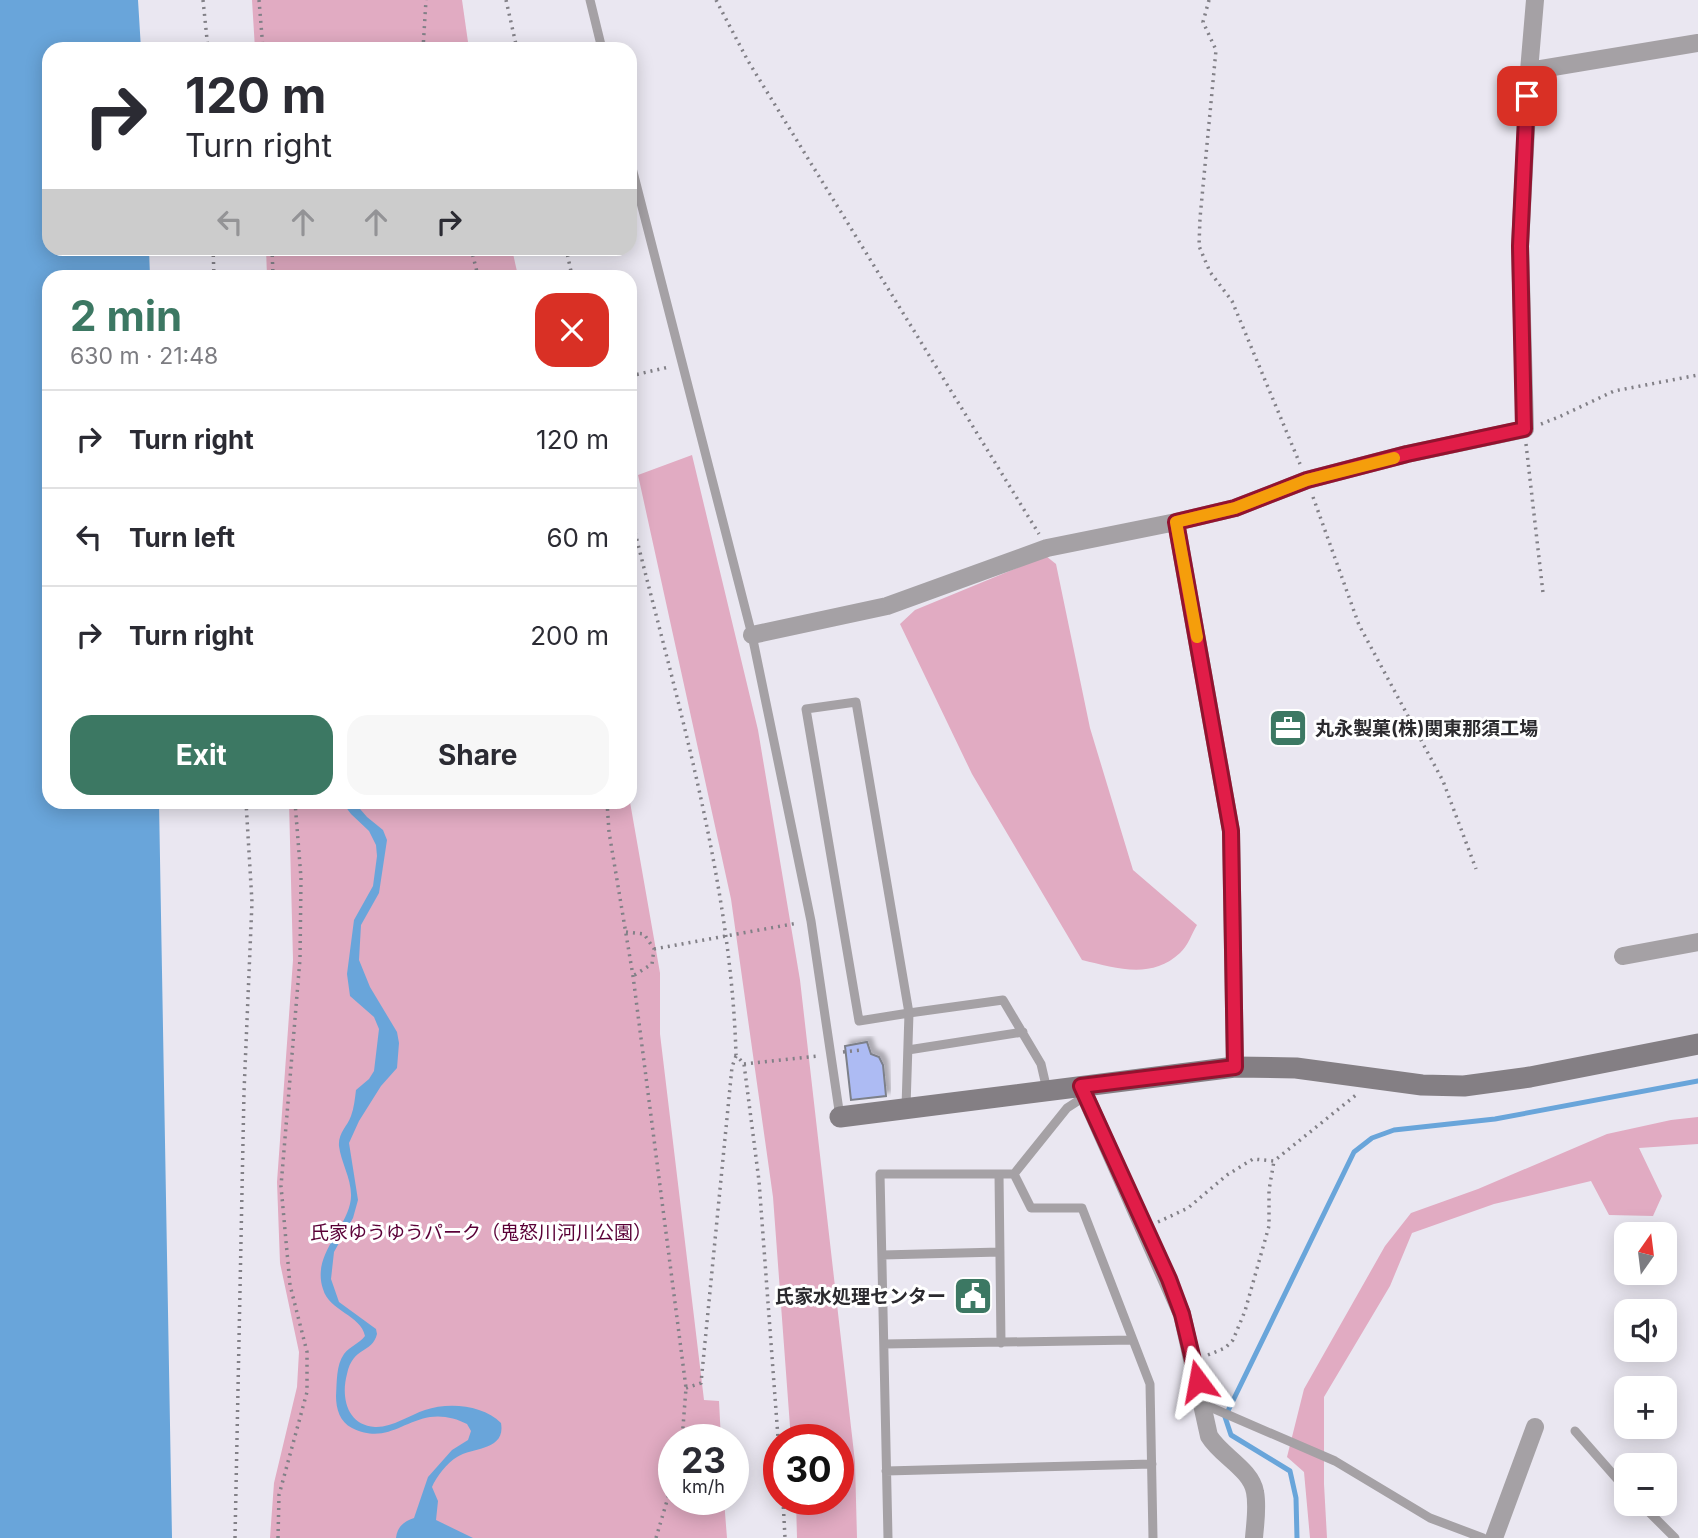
<!DOCTYPE html>
<meta charset="utf-8">
<style>
:root{--surface:#fff;--page:#f7f7f7;--text:#2b2b33;--muted:#7c7c81;--line:#e1e1e2;--accent:#3c7863}
body{margin:0;font-family:Inter,"Noto Sans JP",sans-serif;background:var(--page);color:var(--text);height:100vh;display:flex;flex-direction:column;font-size:26px;white-space:nowrap}
*{box-sizing:border-box;margin:0}
p{font-size:23px;color:var(--muted)}
.icon{flex:none;width:38px;height:38px;fill:none;stroke:currentColor;stroke-width:2;stroke-linecap:round;stroke-linejoin:round}
.map{position:relative;flex:1;overflow:hidden}
.panel{position:absolute;left:42px;top:270px;width:595px;height:539px;display:flex;flex-direction:column;background:var(--surface);border-radius:21px;box-shadow:0 4px 18px #0003}
.panel>*{flex:none}
.guide{position:absolute;left:42px;top:42px;width:595px;height:214px;border-radius:21px;box-shadow:0 4px 18px #0003;background:#fff;color:var(--text);overflow:hidden}
.needle{width:46px;rotate:14deg}
.fabs{position:absolute;left:1614px;top:1222px;display:grid;gap:14px}
.fabs a{display:grid;place-items:center;width:63px;height:63px;border-radius:14px;background:var(--surface);box-shadow:0 4px 18px #0003;font-size:35px}
.speed{position:absolute;left:658px;top:1424px;display:flex;gap:14px;font-size:35px;font-weight:700;text-align:center}
.speed>*{display:grid;place-content:center;width:91px;height:91px;border-radius:50%;background:var(--surface);box-shadow:0 4px 18px #0003;line-height:1}
.speed small{font-size:18px;font-weight:400}
.speed .limit{border:10px solid #d22;background:#fff;color:#111}
.pin{position:absolute;display:grid;place-items:center;width:60px;height:60px;color:#fff;margin:-30px;border-radius:14px;box-shadow:0 4px 10px #0006}
.me{position:absolute;width:77px;margin:-38px;rotate:347deg;stroke-linejoin:round;filter:drop-shadow(0 0 5px #0008)}
.turn{display:flex;align-items:center;gap:24px;height:147px;padding:0 28px;font-size:32px}
.turn .icon{width:91px;height:91px;stroke-width:2.5}
.turn b{display:block;font-size:49px;line-height:60px}
.lanes{display:flex;align-items:center;height:66px;padding:0 28px;background:#0003;justify-content:center;gap:35px;direction:ltr}
.lanes .off{opacity:.35}
.round{display:grid;place-items:center;flex:none;width:74px;height:74px;border-radius:21px;background:var(--page)}
.headline{display:flex;align-items:center;justify-content:space-between;height:119px;padding:0 28px}
h1{font-size:42px;font-weight:700;line-height:52px;color:var(--accent)}
.button{display:flex;gap:14px;margin-top:auto;padding:14px 28px}
.button a{flex:1;height:80px;border-radius:21px;background:var(--accent);color:#fff;font-size:28px;font-weight:700;line-height:80px;text-align:center}
.button a+a{background:var(--page);color:var(--text)}
ul{padding:0;list-style:none}
li{display:flex;align-items:center;gap:21px;height:98px;padding:0 28px;border-top:2px solid var(--line)}
li div{flex:1}
li b{display:block;font-size:26px}
li em{font-style:normal}
.map>svg:first-child{display:block}
</style>
<div class="map">
<svg width="1698" height="1538" viewBox="0 0 1698 1538">
<defs>
<filter id="shadow"><feDropShadow dx="4.5" dy="-4.5" stdDeviation="2" flood-color="#0004"/></filter>
</defs>
<rect width="100%" height="100%" fill="#eae7f1"/>
<path fill="#e1abc2" d="M252,0h210l7,49h-214z
M266,249h246l6,27h-251z
M692,455l66,275 42,250 55,482 2,76h-60l-1,-38h42v-60h-47l-18,-243 -42,-298 -93,-424z
M1046,556l10,8 34,164 43,142 64,55c-5,8 -9,21 -17,28 -29,27 -64,15 -98,7l-110,-186 -72,-150 15,-14z
M289,802h341l30,171v61l44,366 15,1 2,39h-47v60h50l3,38h-457l4,-55 23,-96 2,-35 -19,-89 -3,-81 16,-222z
M1698,1117v27l-59,4 23,48 -9,20 -44,-1 -18,-34 -97,23 -82,29 -22,53 -66,111v87l3,54h-17l-6,-66 -17,-15 17,-68 81,-143 26,-33 67,-24 129,-55 64,-14z"/>
<path fill="#69a5da" d="M0,0h138l3,49h-92v199l100,1 1,27h-101v526h110l13,736h-172z
M342,802h12l13,15 16,13 4,10 -8,53 -18,32 -2,35 11,27 27,45 2,11 -2,25 -16,18 -22,35 -10,22 9,57 -5,18 -19,34 -3,27 8,23 37,27 1,5c-5,20 -24,12 -30,40 -6,22 -1,51 28,53 16,1 35,-12 50,-17 24,-8 58,-5 76,13 5,28 -29,24 -44,34 -10,6 -21,20 -25,30l6,14 -2,19 37,18h-77c1,-11 8,-17 18,-20l14,-41 24,-27 16,-10 3,-9 -4,-7c-11,-6 -25,-9 -37,-7 -29,5 -45,27 -78,11 -12,-6 -16,-19 -16,-32 1,-14 0,-31 8,-42 6,-8 15,-10 21,-18 -4,-21 -36,-25 -42,-47 -11,-33 20,-56 27,-85 5,-20 -9,-40 -11,-58 -1,-13 8,-19 12,-30 3,-8 4,-18 5,-26l13,-11 5,-8 5,-42 -5,-12 -24,-21 -3,-22 7,-54 19,-34 4,-30 -1,-11 -7,-14 -18,-17z"/>
<g fill="none" stroke-linecap="round" stroke-linejoin="round">
<path stroke="#69a5da" stroke-width="5" d="M1297,1538l-1,-40 -6,-27 -59,-36 -6,-18 129,-265 18,-14 22,-8 101,-11 203,-38"/>
</g>
<path fill="#adbbf3" stroke="#7d8089" stroke-width="2" filter="url(#shadow)" d="M867,1042l4,12 8,3 4,8 3,31 -35,4 -6,-54z"/>
<g fill="none" stroke-linecap="round" stroke-linejoin="round">
<path stroke="#828087" stroke-width="3.5" stroke-dasharray="2 5" stroke-linecap="butt" d="M203,0l5,49
M259,0l4,49
M506,0l11,49
M716,0l32,61 291,473
M1209,0l-6,22 13,28 -16,168 -1,28 11,26 22,29 68,163
M423,49l3,-49
M213,248l1,28
M272,248l1,28
M471,248l7,28
M566,248l6,28
M630,376l39,-9
M1541,424l18,-7 55,-26 84,-16
M1526,444l17,149
M1313,497l46,128 84,156 33,88
M630,512c43,176 101,363 106,543l8,9 15,117 20,270
M607,802l2,30 24,144 53,412 -4,52
M626,932l18,2 10,15 -2,15 -19,12
M654,949l144,-26
M843,1052l18,-2
M744,1064l74,-8
M1158,1222l30,-14 39,-33 26,-16 21,2 82,-66
M1208,1355l17,-7 8,-8 12,-29 24,-85v-36l5,-29
M686,1388l15,-5 31,-316 4,-11
M783,1500l2,38
M235,1538l9,-446 8,-190 -6,-100
M278,1538l1,-43 28,-103v-40l-17,-67 -9,-99 19,-227 1,-81 -6,-76
M656,1538l18,-61"/>
<path stroke="#a5a1a5" stroke-width="9" d="M590,0l12,49
M630,160l122,475 59,286 29,196
M908,1050l115,-18
M906,1107l3,-94 -50,8 -53,-312 50,-7 53,311 94,-13 38,64 6,26
M999,1174l2,169
M1014,1174l17,34h51l68,176 3,154
M882,1255l118,-3
M884,1344l249,-4
M1203,1404l132,57 95,57 53,20
M1575,1431l51,58
M886,1471l266,-7
M1640,1503l35,35
M888,1538l-8,-364h134l53,-66 17,-11"/>
<path stroke="#a5a1a5" stroke-width="18" d="M1529,71l169,-28
M752,635l135,-29 160,-58 129,-26
M1623,956l75,-14
M1235,1067l-4,-236 -55,-309 59,-14 72,-28 100,-26 118,-25 -5,-183 9,-175 6,-71
M1081,1086l101,228 27,122c12,20 42,33 46,56 3,15 0,32 -1,46
M1494,1538l41,-111"/>
<path stroke="#847f84" stroke-width="21" d="M840,1117l395,-50 61,1 126,17 42,1 66,-9 168,-33"/>
</g>
<g fill="none" stroke-linecap="round" stroke-linejoin="round">
<g stroke="#92132f" stroke-width="18">
<path id="route" d="M1198,1381l-16,-67 -13,-35 -88,-193 154,-19 -4,-236 -55,-309 59,-14 72,-28 100,-26 117,-25 -4,-183 7,-150"/>
</g>
<use href="#route" stroke="#e11d48" stroke-width="12"/>
<path stroke="#f59e0b" stroke-width="12" d="M1197,637l-21,-115 59,-14 72,-28 87,-22"/>
</g>
<defs>
<g id="office-square" transform="scale(2.0125)"><rect x="-9" y="-9" width="18" height="18" rx="4" fill="#3c7863" stroke="#fff"/><path d="M-6-3h4V-5.5h4V-3h4V5H-6ZM-1-4.5V-3h2v-1.5ZM-6 0V1H6V0Z" fill="#fff"/></g>
<g id="civic-square" transform="scale(2.0125)"><rect x="-9" y="-9" width="18" height="18" rx="4" fill="#3c7863" stroke="#fff"/><path d="M-.6-6.5H3V-4.5H.6V-3L4-1V1h2V6H-6V1h2V-1L-.6-3ZM-1.2 2.5V6h2.4V2.5Z" fill="#fff"/></g>
</defs>
<g fill-rule="evenodd">
<use href="#office-square" x="1288" y="728"/>
<use href="#civic-square" x="973" y="1296"/>
</g>
<g text-anchor="middle" dominant-baseline="central" stroke-width="6" stroke-linejoin="round" paint-order="stroke">
<g font-size="19" font-weight="bold" fill="#2b2a2e" stroke="#fff" text-anchor="start">
<text x="1315" y="728">丸永製菓(株)関東那須工場</text>
<text x="946" y="1296" text-anchor="end">氏家水処理センター</text>
</g>
<g font-size="19" fill="#5a0037" stroke="#fff">
<text x="481" y="1232">氏家ゆうゆうパーク（鬼怒川河川公園）</text>
</g>
</g>
</svg>
<div class="fabs">
<a><svg class="needle" viewBox="-14 -14 28 28"><path d="M0-13l5 13h-10z" fill="#e53935"/><path d="M0 13l5-13h-10z" fill="#7c7c81"/></svg></a>
<a><svg class="icon" aria-label="sound" viewBox="0 0 24 24"><path d="M4 9h4l5-4v14l-5-4H4zM17 9q2 3 0 6"/></svg></a>
<a>+</a>
<a>−</a>
</div>
<div class="speed"><div>23<small>km/h</small></div><div class="limit">30</div></div>
<div class="pin" style="left:1527px;top:96px;background:#d93025"><svg class="icon" aria-label="arrive" viewBox="0 0 24 24"><path d="M6 21V4h12l-3 4 3 4H6"/></svg></div>
<svg class="me" style="left:1198px;top:1381px" viewBox="-20 -20 40 40"><path d="M0-17L14 15 0 8-14 15z" fill="#e11d48" stroke="#fff" stroke-width="4"/></svg>
<div class="guide">
<div class="turn"><svg class="icon" aria-label="right" viewBox="0 0 24 24"><path d="M7 20v-9h11M14 6l5 5-5 5"/></svg><div><b>120 m</b>Turn right</div></div>
<div class="lanes"><svg class="icon off" aria-label="left" viewBox="0 0 24 24"><path d="M17 20v-9H6M10 6l-5 5 5 5"/></svg><svg class="icon off" aria-label="ahead" viewBox="0 0 24 24"><path d="M12 20V5M6 11l6-6 6 6"/></svg><svg class="icon off" aria-label="ahead" viewBox="0 0 24 24"><path d="M12 20V5M6 11l6-6 6 6"/></svg><svg class="icon" aria-label="right" viewBox="0 0 24 24"><path d="M7 20v-9h11M14 6l5 5-5 5"/></svg></div>
</div>
<section class="panel">
<div class="headline"><div><h1>2 min</h1><p>630 m · 21:48</p></div><a class="round" style="background:#d93025;color:#fff"><svg class="icon" aria-label="close" viewBox="0 0 24 24"><path d="M6 6l12 12M18 6L6 18"/></svg></a></div>
<ul>
<li><svg class="icon" aria-label="right" viewBox="0 0 24 24"><path d="M7 20v-9h11M14 6l5 5-5 5"/></svg><div><b>Turn right</b></div><em>120 m</em></li>
<li><svg class="icon" aria-label="left" viewBox="0 0 24 24"><path d="M17 20v-9H6M10 6l-5 5 5 5"/></svg><div><b>Turn left</b></div><em>60 m</em></li>
<li><svg class="icon" aria-label="right" viewBox="0 0 24 24"><path d="M7 20v-9h11M14 6l5 5-5 5"/></svg><div><b>Turn right</b></div><em>200 m</em></li>
</ul>
<div class="button"><a>Exit</a><a>Share</a></div>
</section>
</div>
